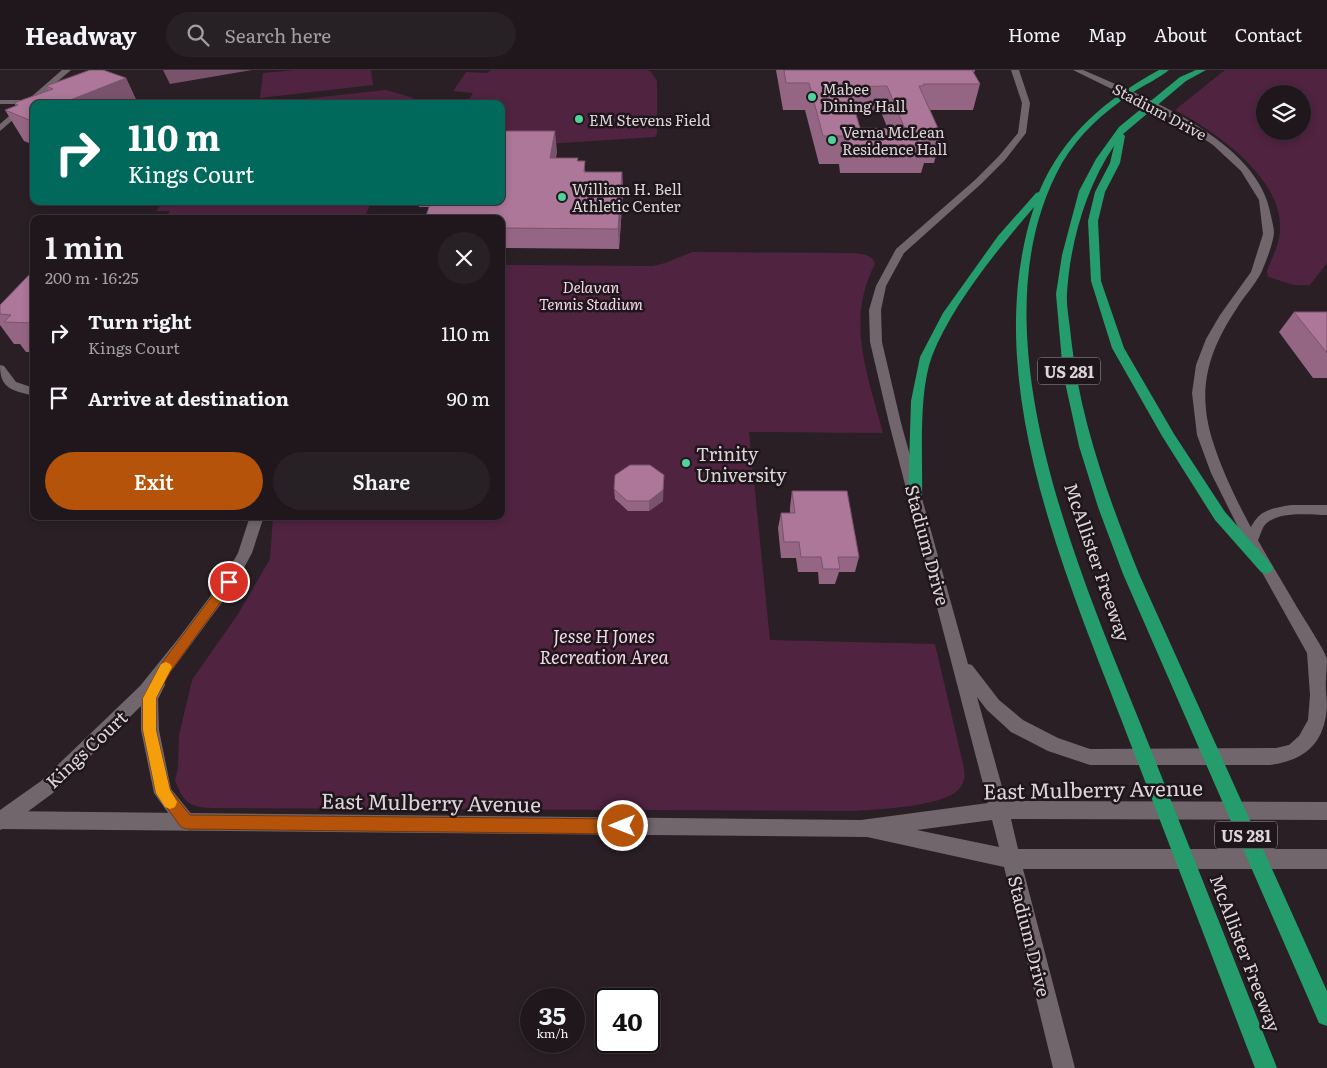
<!DOCTYPE html>
<meta charset="utf-8">
<style>
:root{--surface:#1f171c;--page:#272025;--text:#f1f3f6;--muted:#a19fa3;--line:#3c363b;--accent:#b45309}
body{margin:0;font-family:Literata,serif;background:var(--page);color:var(--text);height:100vh;display:flex;flex-direction:column;font-size:19px;white-space:nowrap}
*{box-sizing:border-box;margin:0}
p{font-size:16px;color:var(--muted)}
.icon{flex:none;width:28px;height:28px;fill:none;stroke:currentColor;stroke-width:2;stroke-linecap:round;stroke-linejoin:round}
.map{position:relative;flex:1;overflow:hidden}
.details{position:absolute;left:30px;top:145px;width:475px;height:305px;display:flex;flex-direction:column;background:var(--surface);border-radius:10px;box-shadow:0 2px 8px #0003,0 0 0 1px var(--line)}
.details>*{flex:none}
.banner{position:absolute;left:30px;top:30px;width:475px;height:105px;border-radius:10px;box-shadow:0 2px 8px #0003,0 0 0 1px var(--line);background:#00695c;color:#fff;overflow:hidden}
.buttons{position:absolute;left:1256px;top:15px;display:grid;gap:10px}
.buttons a{display:grid;place-items:center;width:55px;height:55px;border-radius:50%;background:var(--surface);box-shadow:0 2px 8px #0003,0 0 0 1px var(--line);font-size:25px}
.speed{position:absolute;left:520px;top:918px;display:flex;gap:10px;font-size:25px;font-weight:700;text-align:center}
.speed>*{display:grid;place-content:center;width:65px;height:65px;border-radius:50%;background:var(--surface);box-shadow:0 2px 8px #0003,0 0 0 1px var(--line);line-height:1}
.speed small{font-size:12px;font-weight:400}
.speed .limit{border:2px solid #111;border-radius:8px;background:#fff;color:#111}
.pin{position:absolute;display:grid;place-items:center;width:42px;height:42px;color:#fff;margin:-21px;border:2px solid #fff;border-radius:50%;box-shadow:0 1px 5px #0007}
.me{position:absolute;width:55px;margin:-28px;rotate:270deg;stroke-linejoin:round;filter:drop-shadow(0 0 4px #0008)}
.turn{display:flex;align-items:center;gap:18px;height:105px;padding:0 15px;font-size:22px}
.turn .icon{width:65px;height:65px;stroke-width:2.5}
.turn b{display:block;font-size:35px;line-height:42px}
.round{display:grid;place-items:center;flex:none;width:52px;height:52px;border-radius:26px;background:var(--page)}
.head{display:flex;align-items:center;justify-content:space-between;height:85px;padding:0 15px}
h1{font-size:30px;font-weight:600;line-height:38px}
.button{display:flex;gap:10px;margin-top:auto;padding:10px 15px}
.button a{flex:1;height:58px;border-radius:30px;background:var(--accent);color:#fff;font-size:20px;font-weight:600;line-height:58px;text-align:center}
.button a+a{background:var(--page);color:var(--text)}
ul{padding:0;list-style:none}
li{display:flex;align-items:center;gap:15px;height:65px;padding:0 15px}
li div{flex:1}
li b{display:block;font-size:19px}
li em{font-style:normal}
header{display:flex;align-items:center;gap:30px;box-sizing:border-box;height:70px;padding:0 25px;background:var(--surface);border-bottom:1px solid var(--line)}
header strong{font-size:24px}
nav{display:flex;gap:28px;margin-inline-start:auto;font-size:18px}
.search{width:350px;height:45px;background:var(--page);display:flex;align-items:center;gap:12px;box-sizing:border-box;padding:0 18px;border-radius:28px;color:var(--muted);font-size:19px}
.map>svg:first-child{display:block}
</style>
<header>
<strong>Headway</strong>
<div class="search"><svg class="icon" aria-label="search" viewBox="0 0 24 24"><circle cx="10" cy="10" r="6"/><path d="M15 15l6 6"/></svg>Search here</div>
<nav><a>Home</a><a>Map</a><a>About</a><a>Contact</a></nav>
</header>
<div class="map">
<svg width="1327" height="998" viewBox="0 0 1327 998">
<rect width="100%" height="100%" fill="#291f25"/>
<path fill="#502341" fill-rule="evenodd" d="M297,0h74l2,15 -113,13 3,-25z
M491,0h156l4,2 6,9v53l-2,3 -154,10v-43h-35l7,-11 -20,-2 13,-19 21,1z
M1225,0h102v193l-17,22h-16l-26,-8 -1,-6c4,-11 10,-22 12,-33 11,-56 -63,-106 -104,-128zM1265,24h37v37h-37z
M386,20l27,8 -3,6h-154z
M164,131h208l-9,18h-199l6,-8h-14z
M692,182l163,1c8,1 18,2 20,11 -30,57 -7,111 8,169l-134,-1 21,208 165,4 28,120c2,9 3,19 -5,26 -17,17 -79,19 -103,21l-642,-3c-26,-1 -29,-6 -38,-28l3,-12 1,-33 13,-55 46,-66 32,-55 3,-43h228v-251l152,1 12,-3z"/>
<g fill="none" stroke-linecap="round" stroke-linejoin="round">
<path fill="#71666c" fill-rule="evenodd" d="M0,30h31l4,2 -4,2h-31z
M0,295l4,1 12,16 18,6v8c-21,-6 -34,-6 -34,-31z
M1291,435h36v10c-18,0 -50,-5 -63,11 -3,5 -5,13 -8,19l-5,2 -5,-2 -2,-4c13,-27 15,-31 47,-36z
M250,446h14l-12,37 -18,33 -70,95 1,4 -7,14 1,31 12,59 22,27 2,6 -2,6 -7,3 -7,-3 -25,-35 -13,-63v-24l-88,87 -46,34 -7,3v-20l41,-29 99,-95 38,-47 46,-61 14,-25z"/>
<path fill="#71666c" fill-rule="evenodd" d="M62,0h9l-71,61v-7z
M1011,0h8l11,33 -4,30 -21,27 -24,24 -77,69 -18,33 -5,24 1,32 19,81 67,241 4,1 27,35 24,20 35,18 32,11 186,-1 13,-3 10,-9 9,-16 2,-25 -3,-42 -57,-102 -39,-78 -14,-38 -5,-42 4,-28 10,-26 14,-24 31,-43 12,-38 -4,-34 -18,-29 -28,-26 -34,-23 -106,-52h10c62,27 177,71 188,146 1,5 3,12 3,17 -1,11 -8,28 -12,38 -6,13 -18,25 -25,37 -30,45 -41,84 -23,137 17,52 52,110 80,157 6,11 31,48 33,57 0,7 -1,17 -1,20 -1,9 1,18 1,27 -2,37 -22,55 -58,59h-179l-42,-14 -37,-19 -24,-22 -10,-13 29,104 321,1v18l-316,-1 7,30h309v20h-304l52,199h-22l-49,-201 -137,-30 -867,-8v-18l861,9 127,-17 -99,-380 -19,-81 -1,-32 7,-24 20,-37 79,-69 24,-24 19,-23 4,-30zM992,750l7,27 -82,-17z"/>
<path fill="#249c6c" fill-rule="evenodd" d="M1159,0h10c-11,9 -25,15 -37,23 -28,19 -53,41 -70,70 -96,171 26,427 91,592 41,104 83,209 124,313h-22c-41,-106 -81,-212 -122,-318 -62,-164 -157,-366 -99,-543 -36,42 -82,98 -102,149 -14,38 -9,100 -10,141l-2,4h-10l-2,-4 3,-96 9,-44 23,-44 55,-77 38,-43 3,-1c24,-57 67,-93 120,-122z
M1196,0h10l-20,11 -63,53 2,2 -5,27 -15,29 -7,29 3,60 23,67 50,86 51,78 46,52 2,4 -2,4 -5,2 -5,-2 -46,-52 -53,-84 -50,-88 -21,-67 -3,-60 7,-29 15,-29 4,-17c-28,41 -44,97 -47,147 -1,14 3,30 4,45 9,82 37,159 68,236l188,417v35l-8,-3 -196,-449 -25,-67 -19,-61 -16,-73 -7,-79 6,-39 17,-64 17,-32 23,-32 61,-50z"/>
</g>
<path fill="#956684" fill-rule="evenodd" d="M776,0h199l-1,3 6,11 -7,26h-43l11,25 -7,28h-10l-3,10h-81l-1,-9h-20l-14,-54h-22zM881,42l7,17 -28,-1 -5,-14z
M126,8l12,26h-104v41l-10,-4 -19,-31 11,-4 -2,-3 34,-13 -2,-4z
M557,81l-1,7h22v3l8,11h36l1,20 -4,57 -118,-1v-29l-72,-12h-10l-1,-6h83z
M34,205v77h-8l-6,-8h-6l-14,-19v-20z
M1294,242h33v66h-14l-34,-46z
M614,419l49,12 -14,10h-21l-13,-12z
M792,421l67,66 -4,15h-16l-4,12h-16l-1,-12h-20l-2,-14h-15l-3,-30 3,-15h9v-6z"/>
<path fill="#79536b" d="M163,0h89l-82,14z
M126,8l12,26h-78z
M555,61l2,20 -5,27 -2,-20z
M622,102l1,20 -4,57 -1,-20z
M664,405l-1,26 -14,10v-10z"/>
<path fill="#ad7799" stroke="#79536b" fill-rule="evenodd" d="M90,0h13l23,8 -66,26h-26v18l-29,-12 13,-5 -4,-2 39,-14 -7,-3z
M784,0h188l8,14h-57l1,2h-5l22,49 -17,1 4,9h-83l-1,-9h-21l-14,-53h-23zM887,16l18,43 -45,-1 -12,-41z
M501,61h54l-5,27h28l-1,3h8l-1,11h38l-4,57 -117,-1v-9h-76l6,-18h70z
M29,205h5v48l-30,-1 7,-7 -11,-1v-9z
M1294,242h33v41z
M630,395h20l14,10 -1,15 -14,11h-22l-13,-12 1,-14z
M792,421h55l12,66h-21l2,12h-17l-2,-12h-20l-2,-15h-15l-3,-29h14z"/>
<path fill="#b45309" stroke="#753606" d="M229,507l4,2 2,3 -2,3 -63,87 -14,26v32l14,60 20,25 433,4 5,3 2,4 -2,5 -5,3 -437,-5 -5,-2 -25,-34 -13,-63v-32l18,-34 64,-85z"/>
<path fill="#f59e0b" d="M166,592l4,2 2,3 -16,31v32l14,60 7,12 -2,5 -5,2 -5,-2 -9,-14 -13,-63v-32l18,-34z"/>
<g fill="#4fd399" stroke="#1f161b" stroke-width="2">
<circle cx="812" cy="27" r="5"/>
<circle cx="579" cy="49" r="5"/>
<circle cx="832" cy="70" r="5"/>
<circle cx="562" cy="127" r="5"/>
<circle cx="686" cy="393" r="5"/>
</g>
<g text-anchor="middle" dominant-baseline="central" stroke-width="5" stroke-linejoin="round" paint-order="stroke">
<g font-size="15" fill="#dcd6d9" stroke="#1f161b" text-anchor="start">
<text x="822" y="18">Mabee<tspan x="822" dy="17">Dining Hall</tspan></text>
<text x="589" y="49">EM Stevens Field</text>
<text x="842" y="61">Verna McLean<tspan x="842" dy="17">Residence Hall</tspan></text>
<text x="572" y="118">William H. Bell<tspan x="572" dy="17">Athletic Center</tspan></text>
</g>
<g font-size="15" fill="#dcd6d9" stroke="#1f161b">
<text transform="translate(1160 41) rotate(28)">Stadium Drive</text>
</g>
<g font-size="15" font-style="italic" fill="#f5d5e8" stroke="#1f161b">
<text x="591" y="216">Delavan<tspan x="591" dy="17">Tennis Stadium</tspan></text>
</g>
<g fill="#1f161b" stroke="#a39ca0" stroke-width="1">
<rect x="1038" y="287.5" width="62" height="27" rx="4"/>
<rect x="1215" y="751.5" width="62" height="27" rx="4"/>
</g>
<g font-size="16" font-weight="bold" fill="#dcd6d9">
<text x="1069" y="301">US 281</text>
<text x="1246" y="765">US 281</text>
</g>
<g font-size="18" fill="#dcd6d9" stroke="#1f161b" text-anchor="start">
<text x="696" y="383">Trinity<tspan x="696" dy="21">University</tspan></text>
</g>
<g font-size="18" fill="#dcd6d9" stroke="#1f161b">
<text transform="translate(928 475) rotate(75)">Stadium Drive</text>
<text transform="translate(1098 492) rotate(71)">McAllister Freeway</text>
<text transform="translate(86 679) rotate(-43)">Kings Court</text>
<text transform="translate(1030 866) rotate(76)">Stadium Drive</text>
<text transform="translate(1246 883) rotate(69)">McAllister Freeway</text>
</g>
<g font-size="18" font-style="italic" fill="#f5d5e8" stroke="#1f161b">
<text x="604" y="565">Jesse H Jones<tspan x="604" dy="21">Recreation Area</tspan></text>
</g>
<g font-size="21" fill="#dcd6d9" stroke="#1f161b">
<text transform="translate(1093 718) rotate(-1)">East Mulberry Avenue</text>
<text transform="translate(431 731) rotate(1)">East Mulberry Avenue</text>
</g>
</g>
</svg>
<div class="buttons">
<a><svg class="icon" aria-label="layers" viewBox="0 0 24 24"><path d="M12 4l9 5-9 5-9-5zM3 14l9 5 9-5"/></svg></a>
</div>
<div class="speed"><div>35<small>km/h</small></div><div class="limit">40</div></div>
<div class="pin" style="left:229px;top:512px;background:#d93025"><svg class="icon" aria-label="arrive" viewBox="0 0 24 24"><path d="M6 21V4h12l-3 4 3 4H6"/></svg></div>
<svg class="me" style="left:623px;top:756px" viewBox="-20 -20 40 40"><circle r="17" fill="#b45309" stroke="#fff" stroke-width="3"/><path d="M0-11L8 9 0 5-8 9z" fill="#fff"/></svg>
<div class="banner">
<div class="turn"><svg class="icon" aria-label="right" viewBox="0 0 24 24"><path d="M7 20v-9h11M14 6l5 5-5 5"/></svg><div><b>110 m</b>Kings Court</div></div>
</div>
<section class="details">
<div class="head"><div><h1>1 min</h1><p>200 m · 16:25</p></div><a class="round"><svg class="icon" aria-label="close" viewBox="0 0 24 24"><path d="M6 6l12 12M18 6L6 18"/></svg></a></div>
<ul>
<li><svg class="icon" aria-label="right" viewBox="0 0 24 24"><path d="M7 20v-9h11M14 6l5 5-5 5"/></svg><div><b>Turn right</b><p>Kings Court</p></div><em>110 m</em></li>
<li><svg class="icon" aria-label="arrive" viewBox="0 0 24 24"><path d="M6 21V4h12l-3 4 3 4H6"/></svg><div><b>Arrive at destination</b></div><em>90 m</em></li>
</ul>
<div class="button"><a>Exit</a><a>Share</a></div>
</section>
</div>
